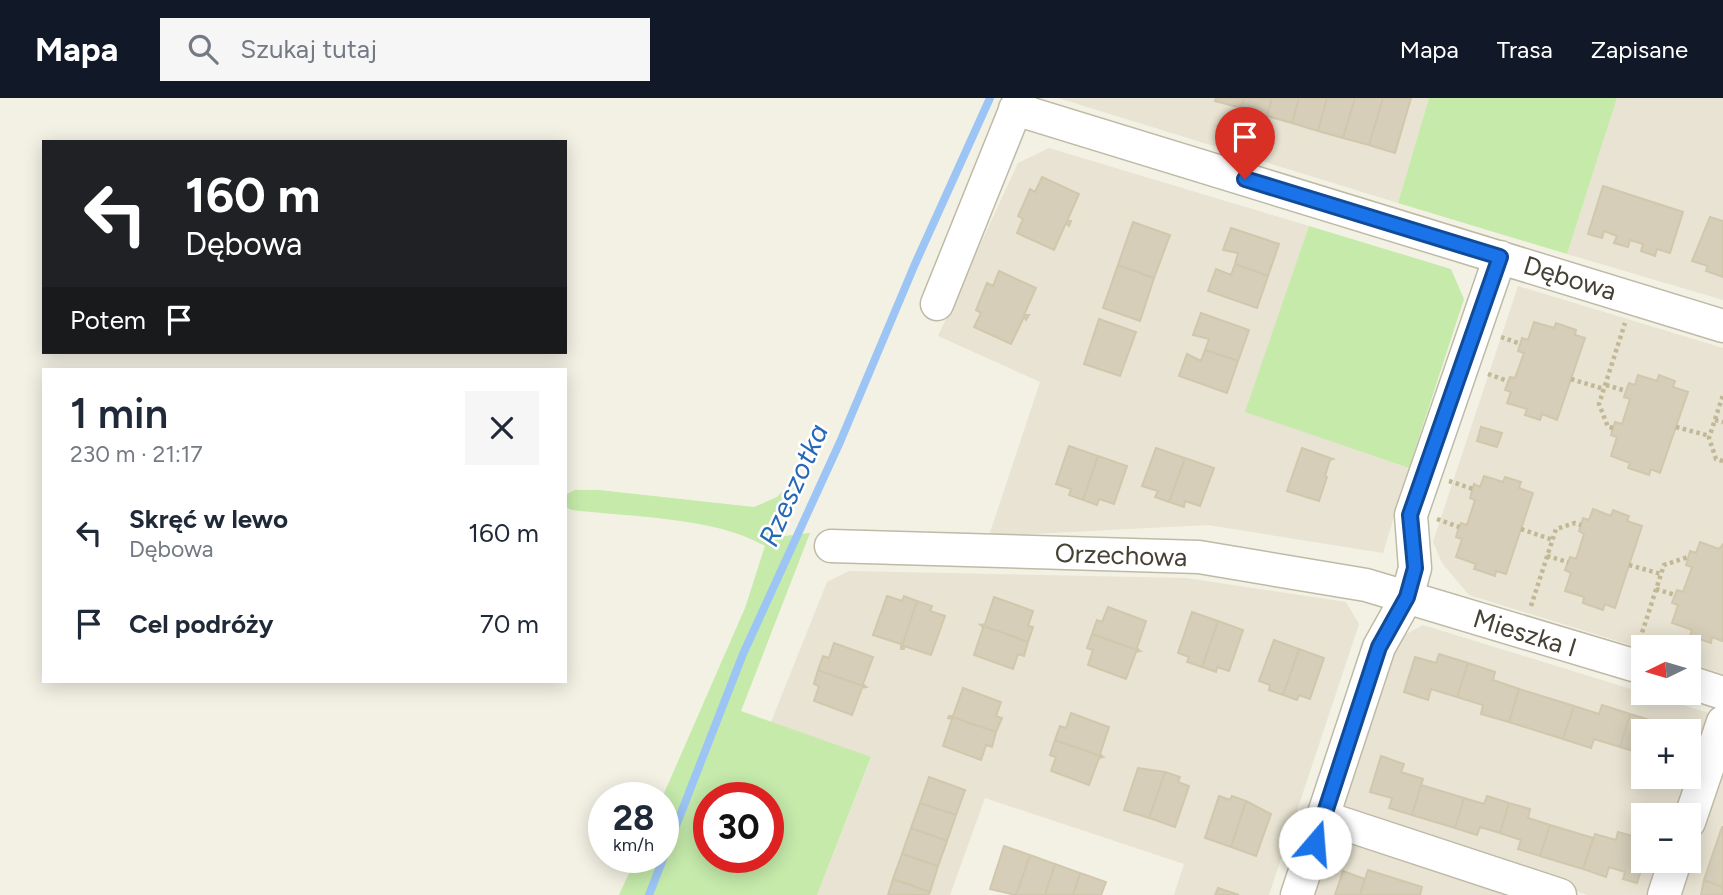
<!DOCTYPE html>
<html lang="pl">
<meta charset="utf-8">
<style>
:root{--surface:#fff;--page:#f6f6f7;--text:#1f2937;--muted:#747a83;--accent:#111827}
body{margin:0;font-family:Figtree,sans-serif;background:var(--page);color:var(--text);height:100vh;display:flex;flex-direction:column;font-size:26px;white-space:nowrap}
*{box-sizing:border-box;margin:0}
p{font-size:23px;color:var(--muted)}
.icon{flex:none;width:38px;height:38px;fill:none;stroke:currentColor;stroke-width:2;stroke-linecap:round;stroke-linejoin:round}
.map{position:relative;flex:1;overflow:hidden}
.sheet{position:absolute;left:42px;top:270px;width:525px;height:315px;display:flex;flex-direction:column;background:var(--surface);border-radius:0px;box-shadow:0 4px 18px #0003}
.sheet>*{flex:none}
.top-card{position:absolute;left:42px;top:42px;width:525px;height:214px;border-radius:0px;box-shadow:0 4px 18px #0003;background:#202124;color:#fff;overflow:hidden}
.needle{width:46px;rotate:265deg}
.tools{position:absolute;left:1631px;top:537px;display:grid;gap:14px}
.tools a{display:grid;place-items:center;width:70px;height:70px;border-radius:0px;background:var(--surface);box-shadow:0 4px 18px #0003;font-size:35px}
.speed{position:absolute;left:588px;top:684px;display:flex;gap:14px;font-size:35px;font-weight:700;text-align:center}
.speed>*{display:grid;place-content:center;width:91px;height:91px;border-radius:50%;background:var(--surface);box-shadow:0 4px 18px #0003;line-height:1}
.speed small{font-size:18px;font-weight:400}
.speed .limit{border:10px solid #d22;background:#fff;color:#111}
.pin{position:absolute;display:grid;place-items:center;width:60px;height:60px;color:#fff;margin:-72px -30px;border-radius:50% 50% 50% 0;rotate:-45deg;box-shadow:0 0 7px #0007}
.pin .icon{rotate:45deg}
.me{position:absolute;width:77px;margin:-38px;rotate:18deg;stroke-linejoin:round;filter:drop-shadow(0 0 5px #0008)}
.turn{display:flex;align-items:center;gap:24px;height:147px;padding:0 28px;font-size:32px}
.turn .icon{width:91px;height:91px;stroke-width:2.5}
.turn b{display:block;font-size:49px;line-height:60px}
.then{display:flex;align-items:center;height:66px;padding:0 28px;background:#0003;gap:14px;font-size:26px}
.round{display:grid;place-items:center;flex:none;width:74px;height:74px;border-radius:0px;background:var(--page)}
.headline{display:flex;align-items:center;justify-content:space-between;height:119px;padding:0 28px}
h1{font-size:42px;font-weight:600;line-height:52px}
ul{padding:0;list-style:none}
li{display:flex;align-items:center;gap:21px;height:91px;padding:0 28px}
li div{flex:1}
li b{display:block;font-size:26px}
li em{font-style:normal}
header{display:flex;align-items:center;gap:42px;box-sizing:border-box;height:98px;padding:0 35px;background:var(--accent);color:#fff}
header strong{font-size:33px}
nav{display:flex;gap:38px;margin-inline-start:auto;font-size:24px}
.search{width:490px;height:63px;background:var(--page);display:flex;align-items:center;gap:18px;box-sizing:border-box;padding:0 24px;border-radius:0px;color:var(--muted);font-size:26px}
.map>svg:first-child{display:block}
</style>
<header>
<strong>Mapa</strong>
<div class="search"><svg class="icon" aria-label="search" viewBox="0 0 24 24"><circle cx="10" cy="10" r="6"/><path d="M15 15l6 6"/></svg>Szukaj tutaj</div>
<nav><a>Mapa</a><a>Trasa</a><a>Zapisane</a></nav>
</header>
<div class="map">
<svg width="1723" height="797" viewBox="0 0 1723 797">
<rect width="100%" height="100%" fill="#f3f1e4"/>
<path fill="#e8e3d2" fill-rule="evenodd" d="M1058,0h371l-31,105z
M1617,0h106v202l-156,-46z
M1049,50l260,78 -63,186 163,56 -26,85 -175,-28 -219,11 51,-154 -102,-46 80,-173z
M1518,188l205,62v326l-34,-11v-15l-46,1 -174,-54 -27,-32 -9,-21z
M849,473l337,7 160,24 13,22 -90,271h-95l10,-31 -199,-66 -35,97h-133l54,-137 -100,-36 56,-140z
M1423,527l286,88 1,17 -29,85 -38,1v45h23l-12,34h-66l-232,-74 -15,-18 56,-164zM1643,634h46v45h-46z
M1723,660v137h-46l12,-35z
M1352,740l178,57h-219l14,-43 13,-12z"/>
<path fill="#c5eaaa" fill-rule="evenodd" d="M1429,0h188l-50,156 -169,-51z
M1309,128l142,43 13,30 -55,169 -164,-56z
M800,375l-32,65 42,-5 -69,178 130,46 -54,138h-198l17,-37h27l-1,-60 83,-190 20,-62c-50,-29 -135,-29 -193,-36l-7,-3v-12l10,-5h24l155,17 23,-10zM709,700h59v60h-59z"/>
<g fill="none" stroke-linecap="round" stroke-linejoin="round">
<path stroke="#9cc5f5" stroke-width="8" d="M649,797l94,-241 97,-212 75,-178 75,-166"/>
</g>
<path fill="#d6ceb9" stroke="#d1c7ac" stroke-width="2" d="M1216,0h28l-3,10 -26,-7z
M1244,0h28l-5,18 -26,-8z
M1272,0h27l-7,25 -25,-7z
M1299,0h28l-9,33 -26,-8z
M1327,0h28l-12,40 -25,-7z
M1355,0h28l-14,47 -26,-7z
M1383,0h28l-16,55 -26,-8z
M1042,79l37,17 -12,27h4l-2,5 -3,-3 -12,27 -37,-17 6,-14 -5,-3 6,-13 6,-14 5,3z
M1603,88l80,26 -13,41 -13,-4 -2,7 -14,-5 2,-7 -13,-4 -2,7 -14,-4 3,-7 -13,-5 -2,7 -14,-4z
M1710,119l13,4v56l-17,-6 2,-5 -16,-5z
M1133,124l37,13 -16,43 -36,-13z
M1231,130l48,16 -11,32 -33,-12 3,-11 -15,-3z
M1235,166l33,12 -11,32 -49,-17 8,-22 15,6z
M1118,167l36,13 -14,43 -37,-13z
M999,173l37,17 -12,27h5l-3,5 -2,-3 -13,27 -37,-17 7,-14 -5,-3 11,-27 6,3z
M1201,215l48,17 -11,31 -33,-11 4,-11 -16,-4z
M1099,221l37,13 -16,44 -36,-12z
M1534,224l20,6 2,-5 20,7 -1,5 10,3 -28,82 -15,-6 -2,6 -15,-5 2,-6 -20,-6 4,-11 -6,-2 5,-13 5,1 9,-25 -6,-2 4,-13 6,2z
M1205,252l33,11 -11,32 -48,-17 8,-22 14,7z
M1638,277l19,6 2,-6 16,6 -2,6 15,5 -28,81 -9,-4 -2,6 -21,-7 2,-5 -19,-7 6,-19 -6,-2 2,-7 2,-6 7,2 8,-25 -6,-2 2,-6 3,-8 6,2z
M1481,329l21,6 -5,14 -20,-6z
M1069,348l29,10 -15,44 -14,-5 2,-6 -15,-5z
M1156,350l29,10 -16,44 -14,-5 3,-6 -16,-5z
M1302,350l31,11 -3,1 -5,16 2,1 -8,24 -32,-10z
M1098,358l29,10 -13,38 -15,-5 -2,6 -14,-5z
M1185,360l29,10 -14,38 -15,-5 -1,6 -15,-5z
M1484,378l19,6 2,-5 16,5 -2,6 14,5 -27,81 -10,-3 -1,5 -21,-7 2,-5 -20,-7 6,-18 -6,-2 3,-10 2,-4 6,2 8,-25 -5,-2 4,-14 6,3z
M1593,411l18,7 2,-6 16,6 -2,5 15,5 -27,82 -10,-4 -2,6 -20,-7 1,-6 -19,-6 6,-18 -6,-3 5,-13 6,2 8,-25 -5,-3 2,-6 2,-7 6,2z
M1700,444l19,7 4,-5v93l-1,4 -10,-4 -1,6 -21,-7 2,-6 -20,-7 6,-18 -6,-2 5,-13 6,2 9,-25 -6,-2 4,-14 6,2z
M887,498l15,5 2,-5 13,5 -16,48v-5l-28,-9z
M994,499l39,14 -5,15 5,1 -5,15 -47,-17 4,-1z
M917,503l15,5 -2,5 15,5 -14,39 -27,-9v3h-3z
M1108,509l38,14 -9,27 3,3 -48,-17 5,-14 5,2z
M1192,514l26,9 -16,46 -15,-5 2,-5 -11,-4z
M1218,523l25,9 -14,41 -12,-4 -1,5 -14,-5z
M981,527l47,17 -4,14 -6,-2 -5,15 -39,-14 9,-27z
M1092,536l48,17 -4,1 -10,27 -38,-14 5,-15 -6,-2z
M1274,542l25,9 -16,46 -14,-5 1,-5 -11,-4z
M834,545l39,14 -10,27 3,3 -48,-17 5,-14 6,2z
M1299,551l25,9 -14,41 -11,-4 -2,5 -14,-5z
M1439,556l29,9 -11,34 -26,-8 -3,11 -24,-8 11,-35 21,6z
M1468,565l27,9 -2,8 26,9 -10,33 -28,-8 2,-9 -26,-8z
M818,572l48,17 -4,1 -10,27 -38,-14 5,-15 -5,-2z
M963,590l38,14 -5,14 6,2 -6,14 -47,-16h4z
M1519,591l55,17 -11,33 -54,-17z
M1602,607l28,9 -10,33 -26,-8 -3,9 -28,-9 11,-33 25,8z
M1071,615l38,14 -9,27 3,3 -48,-17 5,-14 6,2z
M1630,616l26,8 -1,3 21,7h-33v22l-23,-7z
M949,618l47,16 -4,15 -6,-2 -5,15 -38,-14 9,-27 -4,-1z
M1055,642l48,17 -4,1 -10,27 -38,-14 5,-14 -6,-2z
M1381,658l23,8 -3,8 22,7 -11,36 -23,-7 3,-10 -22,-6z
M1138,670l27,4 -16,46 -25,-8z
M1165,674l15,5 -2,5 11,4 -14,41 -26,-9z
M929,679l36,13 -9,25 -36,-12z
M1421,687l43,13 -9,30 -43,-13z
M1219,698l11,4 2,-4 14,5 -15,46 -26,-9z
M1487,698l22,7 -9,30 -20,-6 -3,8 -22,-7 9,-30 20,6z
M1246,703l25,13 -15,42 -25,-9z
M920,705l36,12 -9,26 -36,-13z
M1509,705l21,6 -2,9 22,7 -10,31 -22,-7 3,-9 -21,-7z
M1550,727l43,13 -10,31 -43,-13z
M1722,729h1v60l-19,-7z
M911,730l36,13 -9,25 -36,-12z
M1618,734l25,7 1,22 -7,22 -14,-4 2,-7 -16,-5 -3,10 -23,-8 12,-35 21,6z
M1004,748l26,9 -14,40 -26,-6z
M902,756l36,12 -8,26 -37,-13z
M1030,757l25,9 -10,31h-29z
M1055,766l25,9 -7,22h-28z
M1368,772l54,17 -2,8h-60z
M1343,773l22,8 -5,16h-25z
M1080,775l26,9 -5,13h-28z
M893,781l37,13 -2,3h-40z
M1704,782l19,7v8h-22z
M1218,790l21,7h-24z"/>
<g fill="none" stroke-linecap="round" stroke-linejoin="round">
<g stroke="#bfbaa6" stroke-width="35">
<path id="minor" d="M1015,11l708,217
M937,206l83,-206
M831,448l368,11 167,28 277,83
M1689,584l34,11
M1323,719l237,78
M1689,724l34,-100
M1297,797l82,-248 28,-50 8,-29 -4,-53 89,-258
M1664,797l11,-34"/>
</g>
<path stroke="#c2b896" stroke-width="4.5" stroke-dasharray="3.5 3.5" stroke-linecap="butt" d="M1501,239l20,7
M1488,276l20,7
M1571,281l33,10
M1606,287l20,6
M1715,322l8,2
M1676,329l34,9
M1613,330l-5,-1 -9,-23 26,-81
M1723,363l-7,-2 -7,-21 14,-43
M1449,383l24,8
M1437,421l22,8
M1521,431l32,11
M1547,458l21,6
M1629,467l32,9
M1656,491l19,6
M1531,508l25,-77 19,-6 6,2
M1640,541l24,-74 24,-8"/>
<use href="#minor" stroke="#fff" stroke-width="32"/>
</g>
<g fill="none" stroke-linecap="round" stroke-linejoin="round">
<g stroke="#114b97" stroke-width="18">
<path id="route" d="M1245,81l255,78 -90,258 5,53 -8,29 -28,50 -64,196"/>
</g>
<use href="#route" stroke="#1a73e8" stroke-width="12"/>
</g>
<g text-anchor="middle" dominant-baseline="central" stroke-width="5" stroke-linejoin="round" paint-order="stroke">
<g font-size="26" fill="#464134" stroke="#fff">
<text transform="translate(1570 180) rotate(17)">Dębowa</text>
<text transform="translate(1121 457) rotate(2)">Orzechowa</text>
<text transform="translate(1525 535) rotate(17)">Mieszka I</text>
</g>
<g font-size="28" font-style="italic" fill="#2668b8" stroke="#fff">
<text transform="translate(793 387) rotate(-66)">Rzeszotka</text>
</g>
</g>
</svg>
<div class="tools">
<a><svg class="needle" viewBox="-14 -14 28 28"><path d="M0-13l5 13h-10z" fill="#e53935"/><path d="M0 13l5-13h-10z" fill="#747a83"/></svg></a>
<a>+</a>
<a>−</a>
</div>
<div class="speed"><div>28<small>km/h</small></div><div class="limit">30</div></div>
<div class="pin" style="left:1245px;top:81px;background:#d93025"><svg class="icon" aria-label="arrive" viewBox="0 0 24 24"><path d="M6 21V4h12l-3 4 3 4H6"/></svg></div>
<svg class="me" style="left:1315px;top:745px" viewBox="-20 -20 40 40"><circle r="19" fill="#fff"/><path d="M0-13L10 11 0 6-10 11z" fill="#1a73e8"/></svg>
<div class="top-card">
<div class="turn"><svg class="icon" aria-label="left" viewBox="0 0 24 24"><path d="M17 20v-9H6M10 6l-5 5 5 5"/></svg><div><b>160 m</b>Dębowa</div></div>
<div class="then">Potem<svg class="icon" aria-label="arrive" viewBox="0 0 24 24"><path d="M6 21V4h12l-3 4 3 4H6"/></svg></div>
</div>
<section class="sheet">
<div class="headline"><div><h1>1 min</h1><p>230 m · 21:17</p></div><a class="round"><svg class="icon" aria-label="close" viewBox="0 0 24 24"><path d="M6 6l12 12M18 6L6 18"/></svg></a></div>
<ul>
<li><svg class="icon" aria-label="left" viewBox="0 0 24 24"><path d="M17 20v-9H6M10 6l-5 5 5 5"/></svg><div><b>Skręć w lewo</b><p>Dębowa</p></div><em>160 m</em></li>
<li><svg class="icon" aria-label="arrive" viewBox="0 0 24 24"><path d="M6 21V4h12l-3 4 3 4H6"/></svg><div><b>Cel podróży</b></div><em>70 m</em></li>
</ul>
</section>
</div>
